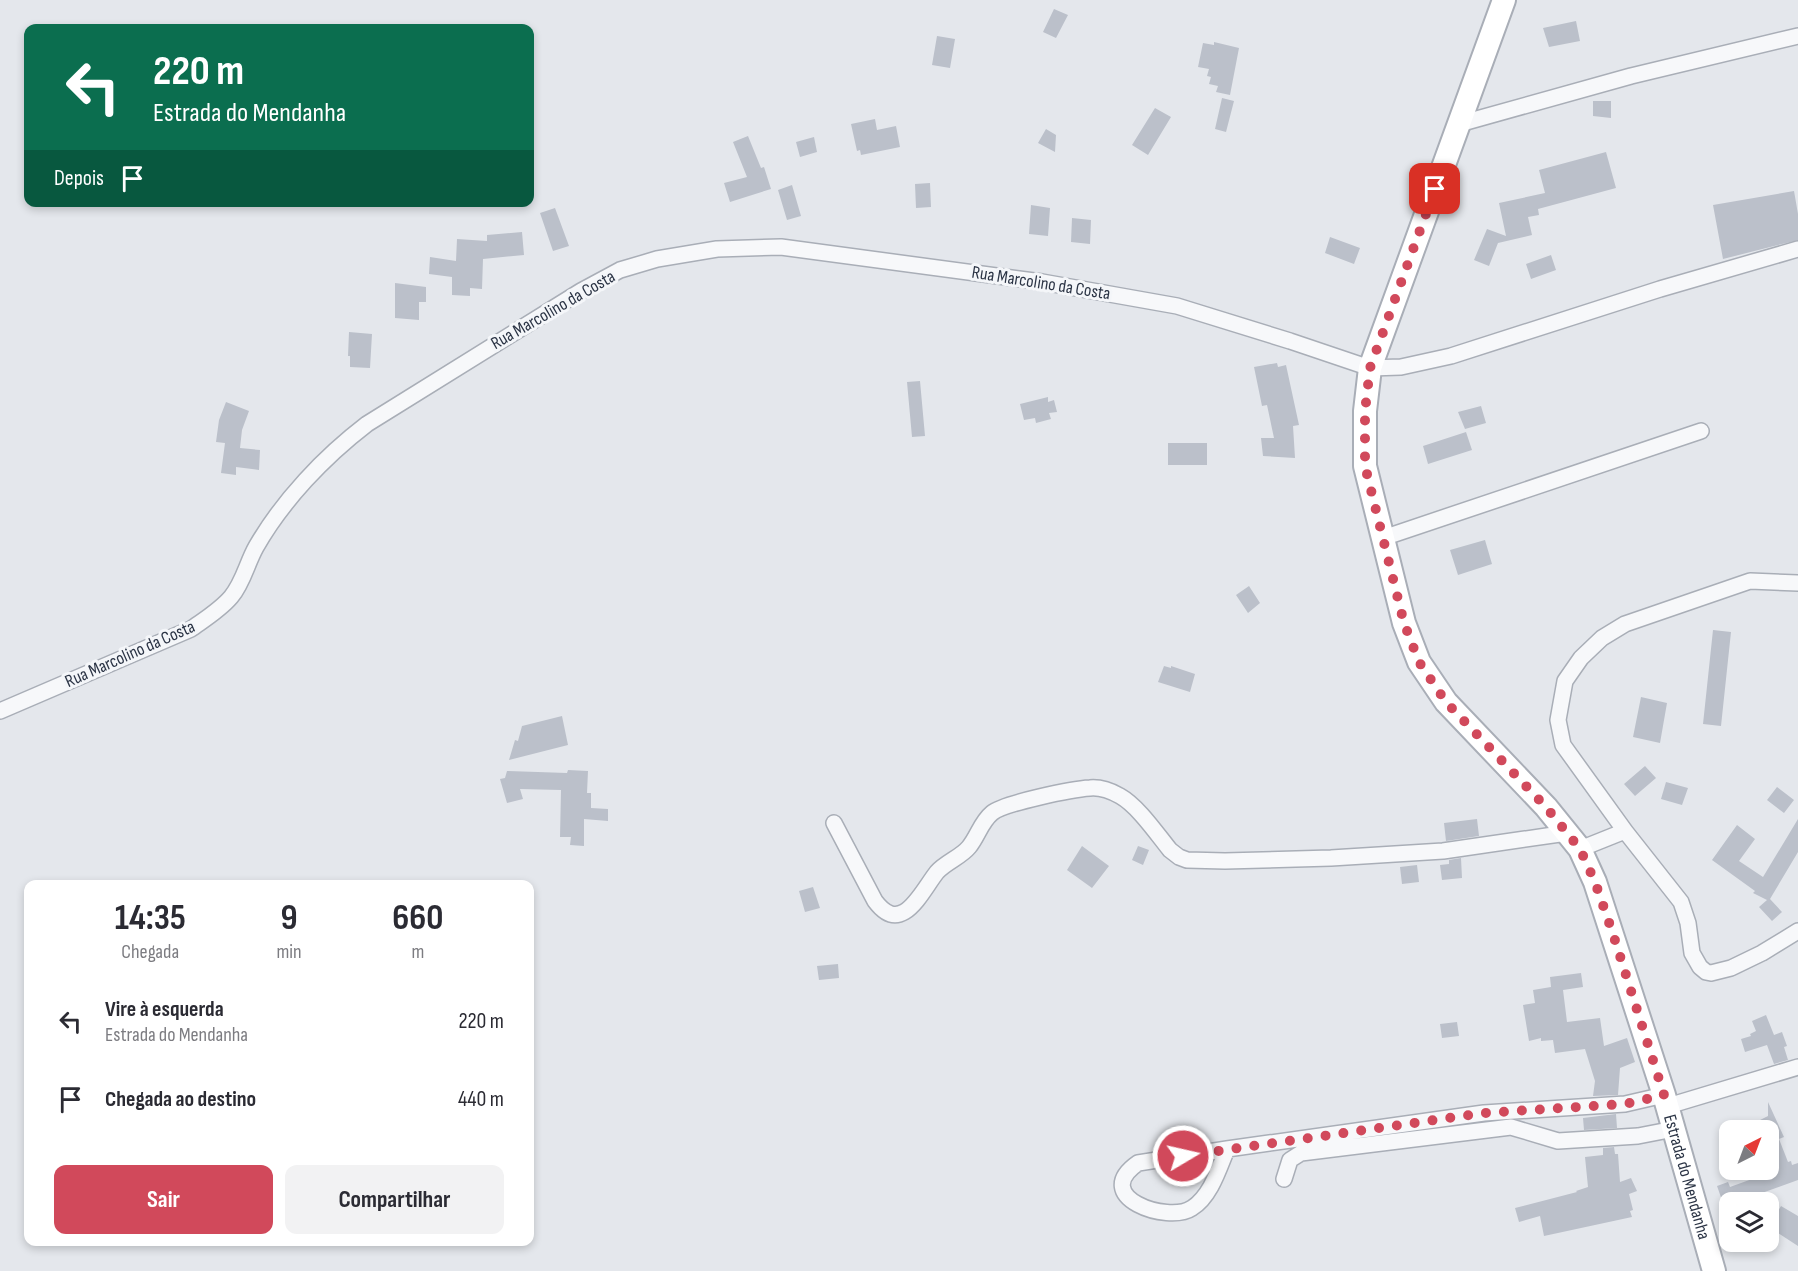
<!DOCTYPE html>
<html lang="pt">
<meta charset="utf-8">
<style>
:root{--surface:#fff;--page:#f2f2f3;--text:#2b2b33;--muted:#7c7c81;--accent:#d1495b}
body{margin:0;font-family:"Sofia Sans Condensed",sans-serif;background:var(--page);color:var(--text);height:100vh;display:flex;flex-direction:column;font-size:22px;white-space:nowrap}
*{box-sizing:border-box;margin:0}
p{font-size:20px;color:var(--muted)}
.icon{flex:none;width:33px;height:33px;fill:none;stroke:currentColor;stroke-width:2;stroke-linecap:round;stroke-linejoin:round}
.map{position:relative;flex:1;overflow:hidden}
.panel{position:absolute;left:24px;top:880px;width:510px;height:366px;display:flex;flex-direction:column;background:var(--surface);border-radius:12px;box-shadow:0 3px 9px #0003}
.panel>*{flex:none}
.top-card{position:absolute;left:24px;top:24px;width:510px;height:183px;border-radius:12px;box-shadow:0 3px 9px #0003;background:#0b6e4f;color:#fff;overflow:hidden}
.needle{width:39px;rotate:42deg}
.buttons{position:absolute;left:1719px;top:1120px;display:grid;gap:12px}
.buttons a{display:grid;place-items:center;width:60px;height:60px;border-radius:12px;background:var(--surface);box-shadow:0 3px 9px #0003;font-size:30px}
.pin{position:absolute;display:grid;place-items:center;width:51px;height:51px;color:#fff;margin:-26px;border-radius:12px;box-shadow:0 3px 9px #0006}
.me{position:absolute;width:66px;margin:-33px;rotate:81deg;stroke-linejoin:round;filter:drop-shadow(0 0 4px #0008)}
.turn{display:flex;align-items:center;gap:21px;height:126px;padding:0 30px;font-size:27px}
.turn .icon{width:78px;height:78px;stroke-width:2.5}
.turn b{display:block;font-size:42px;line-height:51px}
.then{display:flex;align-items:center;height:57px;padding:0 30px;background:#0003;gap:12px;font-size:22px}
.eta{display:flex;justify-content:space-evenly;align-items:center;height:102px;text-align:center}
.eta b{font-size:36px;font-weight:700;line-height:42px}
.action{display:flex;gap:12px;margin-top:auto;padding:12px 30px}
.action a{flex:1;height:69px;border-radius:12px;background:var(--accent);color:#fff;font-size:24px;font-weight:700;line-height:69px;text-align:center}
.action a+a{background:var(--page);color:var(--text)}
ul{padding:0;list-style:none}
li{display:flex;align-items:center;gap:18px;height:78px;padding:0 30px}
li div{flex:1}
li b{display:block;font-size:22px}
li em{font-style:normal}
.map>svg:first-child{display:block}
</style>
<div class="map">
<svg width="1798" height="1271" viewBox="0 0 1798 1271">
<rect width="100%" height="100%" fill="#e4e7ec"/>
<path fill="#bbc0ca" d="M1054,9l14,6 -12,23 -13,-6z
M1576,21l4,20 -31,6 -6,-19z
M937,36l18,3 -5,29 -18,-3z
M1214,42l25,6 -9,47 -14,-3 2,-6 -9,-2 2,-7 -4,-1 2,-7 -11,-2 5,-24 11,2z
M1222,98l12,3 -8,31 -11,-3z
M1593,101h18v17l-18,-2z
M1155,108l16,9 -23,38 -16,-10z
M875,119l2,11 19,-4 4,21 -39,8 -1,-5 -3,1 -6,-27z
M1046,129l10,6 -1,17 -17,-9z
M748,136l13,32 3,-1 7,22 -41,13 -6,-19 23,-6 -14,-35z
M814,137l3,15 -17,5 -4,-15z
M1606,152l10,36 -78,21 1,6 -11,2 4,18 -34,8 -9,23 -15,-6 13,-31 19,7 -7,-33 46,-10 -6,-23z
M930,183l1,24 -15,1 -1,-24z
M792,185l9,31 -14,4 -9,-30z
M1794,191l4,23v26l-75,19 -10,-54z
M1031,205l19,3 -2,28 -19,-2z
M555,208l14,38 -16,5 -13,-38z
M1072,218l19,2 -1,24 -19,-2z
M522,232l2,23 -41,4 -1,30 -12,-1v8l-18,-1v-18l-23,-3 1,-17 26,4 1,-22 30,2v-6z
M1330,237l30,11 -6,16 -29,-11z
M1551,255l5,15 -25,9 -5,-15z
M395,283l31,4v15h-7v18l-24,-2z
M349,332l23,2 -2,34 -20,-1v-11h-2z
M1277,363l1,4 8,-2 13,60 -6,1 2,32 -32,-2 -2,-18h13l-7,-33 -5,1 -8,-39z
M920,381l5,55 -13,1 -5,-55z
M1048,397v5l6,-2 3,12 -8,1 2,6 -15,4 -1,-5 -11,2 -4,-16z
M226,402l23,9 -7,19 -2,18 20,2 -1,20 -23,-3v8l-15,-2 4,-30 -9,-1 3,-22z
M1481,406l5,17 -21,6 -7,-17z
M1466,432l6,18 -44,14 -5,-18z
M1168,443h39v22h-39z
M1485,540l7,24 -34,11 -8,-25z
M1249,586l11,17 -12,10 -12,-18z
M1713,630l18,2 -10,94 -18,-2z
M1164,666l7,2v-2l24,8 -5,18 -32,-10z
M1641,697l26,6 -7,40 -27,-6z
M562,716l6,29 -59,15 6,-20 3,1 4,-15z
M1645,766l11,12 -21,18 -11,-12z
M568,770l20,1 -1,22h4v15l17,1v12l-24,-2v27l-14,-1 1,-8h-11l1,-47 -41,-1 3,10 -16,4 -7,-24 5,-1 2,-7 60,2z
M1666,782l22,6 -6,17 -21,-6z
M1777,787l17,13 -10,13 -17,-13z
M1477,819l2,17 -33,5 -2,-18z
M1798,819v33l-28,47 12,13 -10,9 -13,-14 8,-7 -14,-7 2,-2 -43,-31 25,-35 18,14 -16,22 24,16z
M1082,846l27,20 -17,22 -25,-18z
M1138,846l11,4 -6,15 -11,-5z
M1461,858l1,20 -20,2 -2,-15 9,-1v-4z
M1417,865l2,17 -17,2 -2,-17z
M813,887l7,21 -15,4 -6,-21z
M838,964l1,14 -20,2 -2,-14z
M1581,973l2,14 -20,3 4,32 33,-4 4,28 23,-8 8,24 -15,6 -2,27 -25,1 2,-15 -10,-32 -30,4 -2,-13 -12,1v-3l-12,3 -6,-36 12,-2 -2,-13 18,-3 -1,-10z
M1766,1015l8,20 8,-3 5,14 -3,1 4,13 -14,4 -7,-19 -22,7 -4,-13 10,-3 -1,-2 6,-3 -4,-10z
M1457,1022l2,14 -17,2 -2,-14z
M1768,1102l16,35 -5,2 9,23 3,-1 1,4 6,-2v17l-64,23h-11l-6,-17 11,-4 2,5 33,-12 -2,-4 7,-1v-39h-6l-4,-10 10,-5z
M1616,1114l1,14 -33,2 -1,-12z
M1614,1147l1,7h3l2,28 11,-4 6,13 -8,3 4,16 -3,1 2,6 -88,19 -4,-20 -21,6 -4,-14 62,-16 -1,-1 12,-4 -3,-30 18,-2v-7z
M1781,1206l17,10v30l-29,-19z"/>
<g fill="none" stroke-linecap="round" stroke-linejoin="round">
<g stroke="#a9aeb7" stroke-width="18">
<path id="minor" d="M1459,124l172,-48 167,-40
M1383,538l318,-107
M0,711l191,-82c14,-10 29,-19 40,-32 12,-14 16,-34 25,-50 27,-47 68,-90 111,-123l214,-133 39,-21 37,-11 60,-10 64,-2 261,35 135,24 113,35 80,27 31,-1 50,-11 209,-67 138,-40
M834,823l41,78c27,36 46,-9 62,-29 9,-10 24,-15 32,-25 9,-11 12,-25 23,-34 12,-10 81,-24 98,-25 11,-1 21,3 30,8 18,10 37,38 50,54l9,7 8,3 38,1 106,-3 112,-7 124,-18
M1625,831l-62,-86 -5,-25 7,-39 16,-23 21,-20 23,-14 125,-43 48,2
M1580,849l45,-18 56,71 7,21 4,30 8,14 6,5 5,1 20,-5 31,-15 36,-22
M1668,1106l130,-39
M1227,1149c-8,19 -16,47 -35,59 -24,16 -103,-11 -54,-45l89,-14 257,-36 141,-9 39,-9
M1284,1179l6,-19 11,-7 210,-26 47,14 80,-5 36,-7"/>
</g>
<g stroke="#a9aeb7" stroke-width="26">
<g id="secondary">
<path id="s1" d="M1504,0l-134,368 -5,43v55l39,157 15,39 27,40 100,105 34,42 15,33 69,213 50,176"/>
</g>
</g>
<use href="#minor" stroke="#f7f8fa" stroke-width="15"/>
<use href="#secondary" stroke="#fff" stroke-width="22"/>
</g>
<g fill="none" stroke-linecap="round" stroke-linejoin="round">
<path stroke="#d1495b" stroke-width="10" stroke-dasharray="0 18" d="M1183,1156l301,-43 141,-9 39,-9 -51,-161 -18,-52 -15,-33 -34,-42 -100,-105 -27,-40 -15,-39 -39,-157v-55l5,-43 65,-179"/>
</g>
<g text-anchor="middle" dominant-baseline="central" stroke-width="6" stroke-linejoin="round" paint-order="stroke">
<g font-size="18" fill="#2b3445" stroke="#f4f6f9">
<text transform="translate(1041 283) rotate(9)">Rua Marcolino da Costa</text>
<text transform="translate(553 310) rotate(-30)">Rua Marcolino da Costa</text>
<text transform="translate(130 654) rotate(-24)">Rua Marcolino da Costa</text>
<text stroke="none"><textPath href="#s1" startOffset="1286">Estrada do Mendanha</textPath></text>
</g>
</g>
</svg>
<div class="buttons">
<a><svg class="needle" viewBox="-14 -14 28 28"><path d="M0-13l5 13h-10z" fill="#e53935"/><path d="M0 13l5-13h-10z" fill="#7c7c81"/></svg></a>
<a><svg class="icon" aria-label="layers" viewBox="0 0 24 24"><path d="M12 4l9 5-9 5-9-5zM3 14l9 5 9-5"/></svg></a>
</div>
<div class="pin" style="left:1435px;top:189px;background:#d93025"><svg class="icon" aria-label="arrive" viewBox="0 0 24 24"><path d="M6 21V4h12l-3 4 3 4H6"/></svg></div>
<svg class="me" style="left:1183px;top:1156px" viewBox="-20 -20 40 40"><circle r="17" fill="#d1495b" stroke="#fff" stroke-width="3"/><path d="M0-11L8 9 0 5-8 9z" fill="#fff"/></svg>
<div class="top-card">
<div class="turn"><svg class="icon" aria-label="left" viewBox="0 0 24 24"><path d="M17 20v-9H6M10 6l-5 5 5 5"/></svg><div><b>220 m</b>Estrada do Mendanha</div></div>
<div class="then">Depois<svg class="icon" aria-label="arrive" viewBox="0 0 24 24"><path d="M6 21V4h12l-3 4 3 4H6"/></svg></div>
</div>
<section class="panel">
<div class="eta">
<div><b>14:35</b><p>Chegada</p></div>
<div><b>9</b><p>min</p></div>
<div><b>660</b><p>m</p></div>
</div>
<ul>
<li><svg class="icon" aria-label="left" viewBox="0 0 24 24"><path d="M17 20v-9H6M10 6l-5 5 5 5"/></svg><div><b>Vire à esquerda</b><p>Estrada do Mendanha</p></div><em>220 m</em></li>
<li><svg class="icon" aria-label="arrive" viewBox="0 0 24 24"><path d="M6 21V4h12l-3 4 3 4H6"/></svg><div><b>Chegada ao destino</b></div><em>440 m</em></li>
</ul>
<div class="action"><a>Sair</a><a>Compartilhar</a></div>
</section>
</div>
